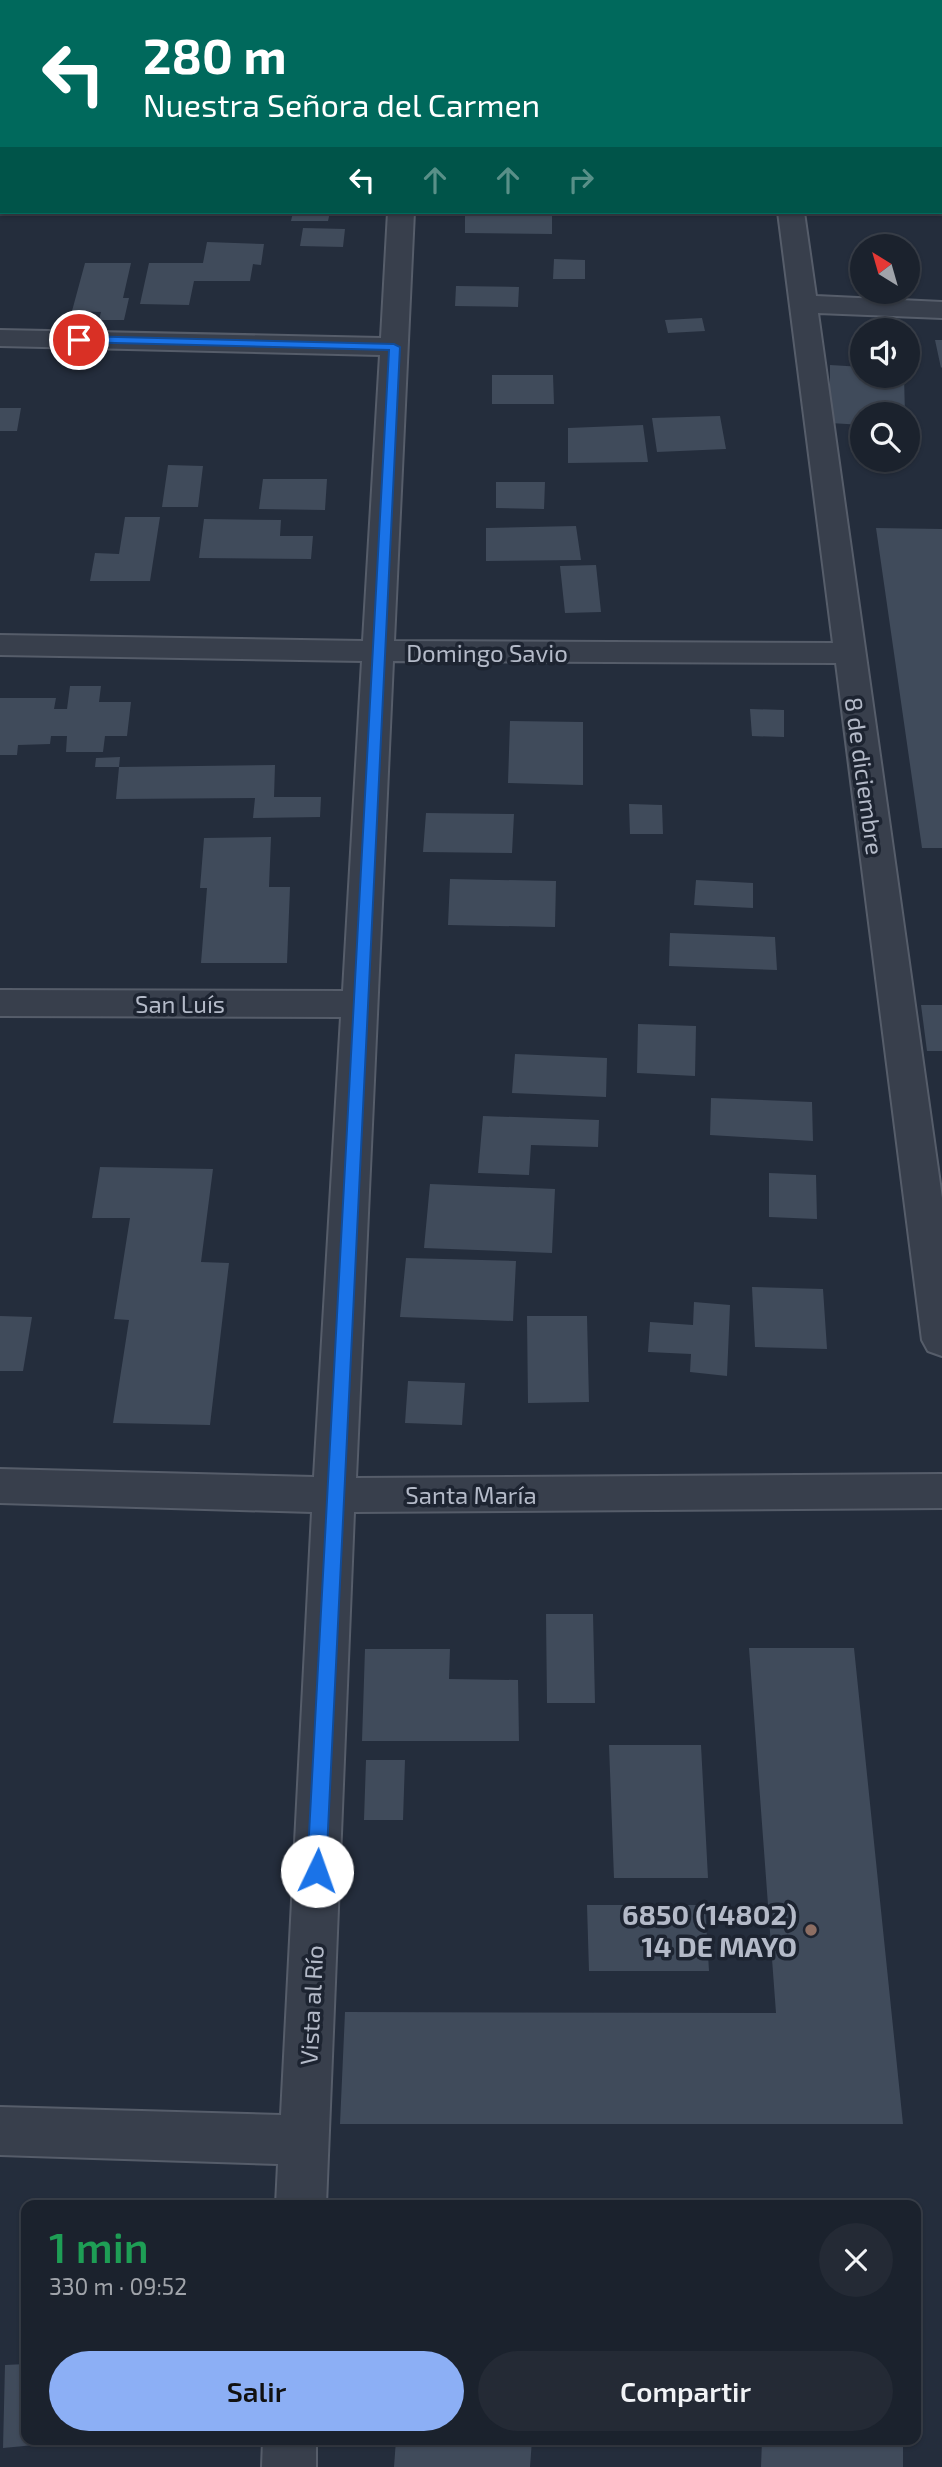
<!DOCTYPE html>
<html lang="es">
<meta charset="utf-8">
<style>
:root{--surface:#1b222d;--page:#242a35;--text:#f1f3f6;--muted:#a0a4aa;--line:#393f49;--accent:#8caff5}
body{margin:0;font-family:"Exo 2",sans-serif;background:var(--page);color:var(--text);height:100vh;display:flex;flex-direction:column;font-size:26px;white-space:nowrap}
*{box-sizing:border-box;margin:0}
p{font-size:23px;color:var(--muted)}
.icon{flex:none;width:38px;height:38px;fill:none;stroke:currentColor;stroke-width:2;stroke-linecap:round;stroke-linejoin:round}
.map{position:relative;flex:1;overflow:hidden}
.panel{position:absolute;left:21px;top:2200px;width:900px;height:245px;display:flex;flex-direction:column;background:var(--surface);border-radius:14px;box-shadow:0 2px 5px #0004,0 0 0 2px var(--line)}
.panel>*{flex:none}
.banner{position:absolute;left:0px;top:0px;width:943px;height:214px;box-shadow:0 2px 5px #0004,0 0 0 2px var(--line);background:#00695c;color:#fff;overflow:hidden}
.needle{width:46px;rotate:323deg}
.controls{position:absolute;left:850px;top:234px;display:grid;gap:14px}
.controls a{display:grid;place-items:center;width:70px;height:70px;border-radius:50%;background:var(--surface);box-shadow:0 2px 5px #0004,0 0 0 2px var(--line);font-size:35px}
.pin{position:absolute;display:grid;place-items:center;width:60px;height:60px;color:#fff;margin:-30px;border:4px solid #fff;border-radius:50%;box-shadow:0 2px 7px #0007}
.me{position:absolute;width:77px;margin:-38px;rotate:3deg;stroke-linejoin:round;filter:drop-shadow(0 0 5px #0008)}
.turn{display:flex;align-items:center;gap:24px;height:147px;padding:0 28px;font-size:32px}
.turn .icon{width:91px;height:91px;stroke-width:2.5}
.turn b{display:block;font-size:49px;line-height:60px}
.lanes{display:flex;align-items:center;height:66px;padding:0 28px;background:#0003;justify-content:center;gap:35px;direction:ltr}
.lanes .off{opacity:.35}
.round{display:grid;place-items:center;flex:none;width:74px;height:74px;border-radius:37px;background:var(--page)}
.headline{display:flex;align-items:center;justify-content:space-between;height:119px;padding:0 28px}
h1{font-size:42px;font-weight:600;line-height:52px;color:#1e9e55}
.cta{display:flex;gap:14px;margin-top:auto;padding:14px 28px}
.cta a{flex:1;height:80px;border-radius:42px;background:var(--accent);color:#111;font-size:28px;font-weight:600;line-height:80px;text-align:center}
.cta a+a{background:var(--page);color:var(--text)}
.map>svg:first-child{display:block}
</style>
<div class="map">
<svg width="942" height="2467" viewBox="0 0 942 2467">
<rect width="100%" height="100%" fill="#242d3c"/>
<path fill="#404b5b" d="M293,212h37l-2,9h-37z
M465,212h87v22l-87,-1z
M303,228l42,1 -2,18 -43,-1z
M207,242l57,2 -3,21 -8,-1 -3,17h-56l-5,24 -49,-1 9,-41h54z
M554,259l31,1v19h-32z
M85,263h46l-8,35h6l-5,22h-25l2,-8 -29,-1z
M456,286l63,1 -1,20 -63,-1z
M702,318l3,13 -37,2 -3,-13z
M935,340h7v27l-1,1z
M830,365l33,2v9h41l1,39h-42v10l-33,-2z
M492,375h61l1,29h-62z
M0,408h21l-4,23h-17z
M720,416l6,33 -69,3 -5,-34z
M643,425l5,37 -80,1v-35z
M168,465l35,1 -5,41h-36z
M263,479h64l-2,31 -66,-1z
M496,482h49l-1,27 -48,-1z
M125,517h35l-10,64h-60l5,-28 24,1z
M204,519l77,1 -1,16h33l-2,23 -112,-1z
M576,526l5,34 -95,1v-33z
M876,528l66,1v319h-20z
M596,565l5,47 -36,1 -5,-47z
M70,686h31l-2,16h32l-4,34h-22l-2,16h-37l1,-16h-16l-1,8 -32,1 -1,10h-17v-57h56l-2,11h13z
M750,709l34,1v27l-32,-1z
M510,721l73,1v63l-75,-2z
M120,757l-1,10h-24l1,-9z
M275,765l-1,32h47l-1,20 -67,1 2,-20 -139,1 3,-32z
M629,804l33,1 1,29h-33z
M426,813l88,1 -2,39 -89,-1z
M271,837l-2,50h21l-3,76h-86l6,-75h-7l4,-50z
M450,879l106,2 -1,46 -107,-2z
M696,880l57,3v25l-59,-3z
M670,933l105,4 2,33 -108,-4z
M921,1005h21v46h-15z
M638,1024l58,2 -1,50 -58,-3z
M515,1054l92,4 -1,39 -94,-4z
M711,1098l101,4 1,39 -103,-6z
M483,1116l116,4 -1,27 -67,-2 -2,30 -51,-2z
M100,1167l113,2 -12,93 28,1 -19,162 -97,-2 16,-103 -15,-1 16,-101h-38z
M769,1173l47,2 1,44 -48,-2z
M430,1184l125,5 -3,64 -128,-5z
M406,1258l110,3 -3,60 -113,-4z
M752,1287l71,2 4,60 -72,-2z
M694,1302l36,3 -3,71 -37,-4 1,-18 -43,-2 2,-30 43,3z
M0,1316l32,1 -9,54h-23z
M527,1316h60l2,86 -61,1z
M408,1381l57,2 -3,42 -57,-2z
M546,1614h47l2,89h-48z
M749,1648h105l49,476h-563l5,-112 431,1z
M365,1649h85l-1,30 69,1 1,61h-157z
M609,1745h92l7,133h-94z
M366,1760h39l-2,60h-39z
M587,1905h118l4,66h-120z
M26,2364v76l51,1 -74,7 2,-83z
M396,2440h136l-2,27h-136z
M762,2440h141v27h-142z"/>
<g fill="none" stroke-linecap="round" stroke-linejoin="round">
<g stroke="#565d6a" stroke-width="4">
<path id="minor" d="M402,0h24l-25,2z
M751,0h24v2h-24z
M0,113h2v14h-2z
M388,212h26l-20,429 439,2 -55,-431h26l12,84 126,6v16l-124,-5 124,885v158l-14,-5 -6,-11 -86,-677 -443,-2 -37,817 586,-4v34l-588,4 -28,693h-50l2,-41 -278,-9v-48l281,8 31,-603 -312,-9v-34l314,8 27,-460 -341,-1v-26l343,1 19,-330 -362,-6v-20l363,6 17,-286 -380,-9v-16l381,8z
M263,2440h53v27h-54z"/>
</g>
<use href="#minor" fill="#383f4c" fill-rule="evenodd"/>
</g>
<path fill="#1a73e8" stroke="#114b97" stroke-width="2" d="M79,336l315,8 6,3 -74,1524 -2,7 -7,2 -7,-2 -3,-7 82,-1521 -314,-8v-5z"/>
<circle fill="#8d6e63" stroke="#1d2431" stroke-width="2.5" cx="811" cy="1930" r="7"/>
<g text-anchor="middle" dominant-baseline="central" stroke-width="7" stroke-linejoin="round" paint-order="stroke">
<g font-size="24" fill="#b4bac8" stroke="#1d2431">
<text x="487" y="652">Domingo Savio</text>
<text transform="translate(865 776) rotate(82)">8 de diciembre</text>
<text x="180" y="1003">San Luís</text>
<text x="471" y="1494">Santa María</text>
<text transform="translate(311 2005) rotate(-87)">Vista al Río</text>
</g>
<g font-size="28" font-weight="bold" fill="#b4bac8" stroke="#1d2431" text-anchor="end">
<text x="797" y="1914">6850 (14802)<tspan x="797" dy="32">14 DE MAYO</tspan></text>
</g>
</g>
</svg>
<div class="controls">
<a><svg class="needle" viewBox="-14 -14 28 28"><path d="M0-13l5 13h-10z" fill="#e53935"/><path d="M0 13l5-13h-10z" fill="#a0a4aa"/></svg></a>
<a><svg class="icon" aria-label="sound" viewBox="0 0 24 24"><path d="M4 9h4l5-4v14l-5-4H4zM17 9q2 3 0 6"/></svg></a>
<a><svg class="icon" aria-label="search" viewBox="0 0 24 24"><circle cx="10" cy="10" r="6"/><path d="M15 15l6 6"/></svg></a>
</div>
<div class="pin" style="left:79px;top:340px;background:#d93025"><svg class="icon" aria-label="arrive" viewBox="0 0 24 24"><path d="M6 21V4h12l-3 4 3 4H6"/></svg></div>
<svg class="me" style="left:317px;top:1871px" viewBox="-20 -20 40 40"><circle r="19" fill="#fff"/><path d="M0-13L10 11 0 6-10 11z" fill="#1a73e8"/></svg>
<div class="banner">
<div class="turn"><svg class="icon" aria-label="left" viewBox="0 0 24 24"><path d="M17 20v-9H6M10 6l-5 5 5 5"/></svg><div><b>280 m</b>Nuestra Señora del Carmen</div></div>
<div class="lanes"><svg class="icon" aria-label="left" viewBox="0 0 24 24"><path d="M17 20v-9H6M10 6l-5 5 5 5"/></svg><svg class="icon off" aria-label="ahead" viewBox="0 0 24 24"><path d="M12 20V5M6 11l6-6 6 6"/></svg><svg class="icon off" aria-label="ahead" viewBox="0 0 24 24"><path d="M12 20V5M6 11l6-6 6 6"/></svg><svg class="icon off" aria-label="right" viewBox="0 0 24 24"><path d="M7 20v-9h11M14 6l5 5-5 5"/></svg></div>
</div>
<section class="panel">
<div class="headline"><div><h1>1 min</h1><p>330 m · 09:52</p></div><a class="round"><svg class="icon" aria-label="close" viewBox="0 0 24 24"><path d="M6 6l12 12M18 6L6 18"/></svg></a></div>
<div class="cta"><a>Salir</a><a>Compartir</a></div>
</section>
</div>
